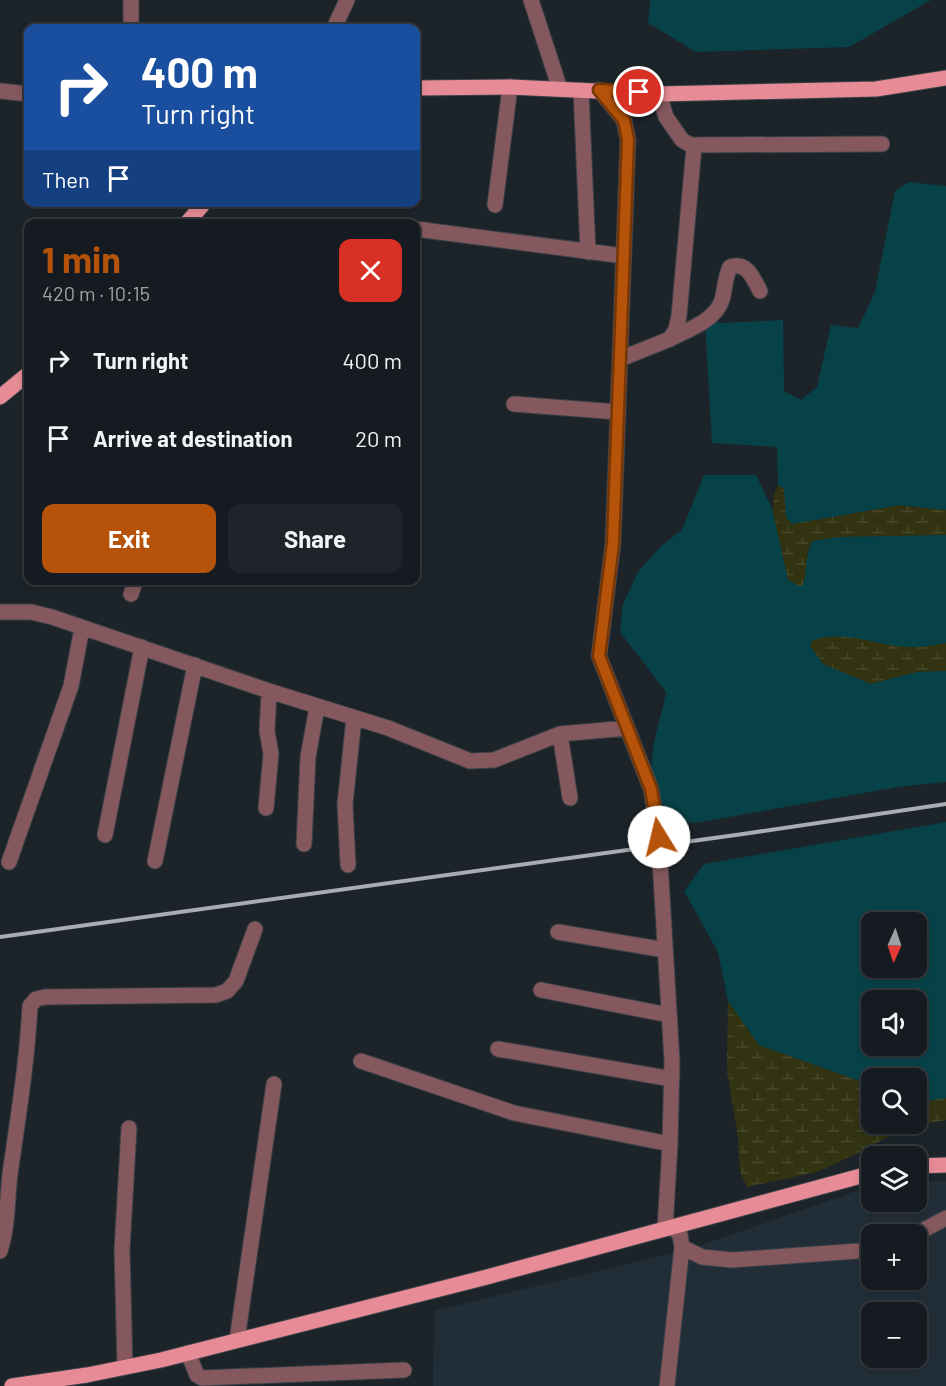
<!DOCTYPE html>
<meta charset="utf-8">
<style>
:root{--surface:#151b20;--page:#1e2429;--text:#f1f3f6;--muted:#9da1a5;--line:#34393e;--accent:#b45309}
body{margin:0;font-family:Barlow,sans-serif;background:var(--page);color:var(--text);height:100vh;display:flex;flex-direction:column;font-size:22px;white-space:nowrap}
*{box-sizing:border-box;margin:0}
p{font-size:20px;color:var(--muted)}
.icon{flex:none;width:33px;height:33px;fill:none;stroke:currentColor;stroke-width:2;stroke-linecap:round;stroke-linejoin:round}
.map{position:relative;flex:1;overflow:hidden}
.details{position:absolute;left:24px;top:219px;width:396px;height:366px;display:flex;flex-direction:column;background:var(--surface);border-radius:12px;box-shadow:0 3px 9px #0003,0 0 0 2px var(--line)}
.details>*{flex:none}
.hud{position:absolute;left:24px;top:24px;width:396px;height:183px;border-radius:12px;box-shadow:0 3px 9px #0003,0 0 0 2px var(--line);background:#1a4fa0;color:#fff;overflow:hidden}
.needle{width:39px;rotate:183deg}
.buttons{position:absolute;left:861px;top:912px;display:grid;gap:12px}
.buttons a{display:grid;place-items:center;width:66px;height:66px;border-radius:12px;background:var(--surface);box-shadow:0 3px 9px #0003,0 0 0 2px var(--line);font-size:30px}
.pin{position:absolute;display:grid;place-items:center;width:51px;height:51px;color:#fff;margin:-26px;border:3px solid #fff;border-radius:50%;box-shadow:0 2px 6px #0007}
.me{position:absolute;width:66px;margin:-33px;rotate:351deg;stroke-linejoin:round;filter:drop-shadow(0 0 4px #0008)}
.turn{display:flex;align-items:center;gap:21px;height:126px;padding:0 18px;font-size:27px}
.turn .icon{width:78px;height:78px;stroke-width:2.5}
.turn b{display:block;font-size:42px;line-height:51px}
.then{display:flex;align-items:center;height:57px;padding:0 18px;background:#0003;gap:12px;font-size:22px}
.round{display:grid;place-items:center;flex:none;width:63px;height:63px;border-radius:12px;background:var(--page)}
.summary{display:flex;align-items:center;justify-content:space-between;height:102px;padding:0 18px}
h1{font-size:36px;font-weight:700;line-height:45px;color:var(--accent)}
.cta{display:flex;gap:12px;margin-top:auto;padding:12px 18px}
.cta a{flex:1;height:69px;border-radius:12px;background:var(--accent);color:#fff;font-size:24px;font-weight:700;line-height:69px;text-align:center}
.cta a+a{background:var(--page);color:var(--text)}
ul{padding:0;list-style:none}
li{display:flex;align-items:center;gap:18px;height:78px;padding:0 18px}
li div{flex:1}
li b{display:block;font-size:22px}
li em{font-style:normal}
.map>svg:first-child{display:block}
</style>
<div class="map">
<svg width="946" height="1386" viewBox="0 0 946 1386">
<defs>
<pattern id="wetland-marsh" width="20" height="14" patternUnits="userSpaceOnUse" patternTransform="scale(1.5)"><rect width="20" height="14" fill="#323411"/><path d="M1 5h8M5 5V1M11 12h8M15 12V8" fill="none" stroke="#464829"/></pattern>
</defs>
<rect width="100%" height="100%" fill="#1c242a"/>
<path fill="#212e38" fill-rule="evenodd" d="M917,1181h29v205h-513l1,-75 259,-63 178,-62 1,16h44zM872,1234h44v46h-44zM872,1312h44v46h-44z"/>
<path fill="url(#wetland-marsh)" d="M778,485l6,4 8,35 108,-19 46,5v25l-107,2 -27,4 -4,11 -4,30 -2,4 -7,-1 -7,-5c-6,-22 -23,-76 -10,-95z
M825,636h23l64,11 34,-4v28l-29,1 -46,12 -48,-20 -13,-18 3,-6z
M728,1001l31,44 112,40 1,39h44l1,-23 29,-3v22l-42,8 -48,26 -39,18 -70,15 -7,-16 -2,-33 -11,-68z"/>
<path fill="#084249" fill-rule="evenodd" d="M650,0h281l-82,47 -153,5 -48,-29z
M909,182l37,4v324l-46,-5 -108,19 -6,-7 -2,-28 -6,-4 -1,-38 -65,-4 -7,-122 16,2 62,-3 1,71 17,9 16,-13 14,-62 27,3 17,-36 20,-101z
M704,475h52l16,33 16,72 11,6h3l2,-4 4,-30 4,-11 27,-4 107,-2v108c-11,2 -23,4 -33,4 -35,0 -65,-18 -100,-7l-3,6 13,18 48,20 46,-12 29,-1v111l-48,5 -203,36 -24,-2c-9,-16 -18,-36 -19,-54 -1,-25 10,-51 14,-75l-46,-60 3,-28 15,-32 22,-25 22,-17z
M946,822v276l-27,4 -2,-1 -1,-23h-44l-1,7 -112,-40 -31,-44 -10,-49 -34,-61 20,-27zM872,922h44v46h-44zM872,1000h44v46h-44z"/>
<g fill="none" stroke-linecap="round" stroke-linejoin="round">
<path stroke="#3c4349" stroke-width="15" stroke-dasharray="15 8" stroke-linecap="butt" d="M659,837l1,24"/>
<g stroke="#3a4147" stroke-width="17">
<path id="minor" d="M531,0l29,89
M131,28v-28
M334,28l13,-28
M581,90l7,162
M599,90l25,30 4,20 -15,403 -14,113 52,133 8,48
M0,91l28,3
M693,145l189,-1
M495,205l15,-118
M416,229l208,27
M670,339c19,-10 45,-18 52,-39 3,-11 3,-23 8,-33 17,-6 23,11 30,24
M620,359l50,-20 6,-10 3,-13 15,-169 -12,-7 -16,-23 -7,-23
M514,404l104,8
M131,594l5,-14
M0,612h31l21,5 217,74 119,37 82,33 24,-1 66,-26 67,-6
M560,734l10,64
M266,808l5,-54 -4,-23 2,-40
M105,835l37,-188
M304,844l4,-87 9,-50
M155,861l40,-196
M660,861l12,200 -2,83 -5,85
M9,862l62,-176 11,-58
M348,865l-3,-61 9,-86
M558,932l107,18
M541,990l128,25
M498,1049l174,30
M361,1061l153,52 156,31
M916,1234l30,-16
M682,1247l20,10 30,3 140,-10
M0,1251c8,-25 7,-51 10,-77 8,-56 17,-111 20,-168l6,-7 9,-2 171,-2 11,-4 9,-10 19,-52
M237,1340l37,-256
M188,1353l9,22 5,3 202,-8
M125,1367l-3,-117 7,-122
M667,1386l15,-139 -2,-12 -7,-8"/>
</g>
<g stroke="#3a4147" stroke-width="17">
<path id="major" d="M416,88l94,-1 149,7 217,-5 70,-11
M186,224l19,-22
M0,397l28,-23
M916,1166l30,-1
M12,1386l75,-11 74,-15 326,-83 385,-104"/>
</g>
<use href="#minor" stroke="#84585d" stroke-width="15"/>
<use href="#major" stroke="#e78c96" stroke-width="15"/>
<path stroke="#a7adb2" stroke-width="4" d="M0,937l743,-103 203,-30"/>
</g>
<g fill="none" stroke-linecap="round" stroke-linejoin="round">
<g stroke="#753606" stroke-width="15">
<path id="route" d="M639,92l-40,-2 25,30 4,20 -15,403 -14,113 52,133 8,48"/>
</g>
<use href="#route" stroke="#b45309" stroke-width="10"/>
</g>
</svg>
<div class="buttons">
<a><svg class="needle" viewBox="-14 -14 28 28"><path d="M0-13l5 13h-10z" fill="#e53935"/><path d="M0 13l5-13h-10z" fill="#9da1a5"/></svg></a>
<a><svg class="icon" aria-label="sound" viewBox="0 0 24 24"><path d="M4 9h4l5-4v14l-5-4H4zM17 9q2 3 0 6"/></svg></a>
<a><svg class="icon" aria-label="search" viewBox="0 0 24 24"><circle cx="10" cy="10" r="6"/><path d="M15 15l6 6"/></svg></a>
<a><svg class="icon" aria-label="layers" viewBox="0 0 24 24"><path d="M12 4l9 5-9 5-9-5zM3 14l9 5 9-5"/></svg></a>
<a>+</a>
<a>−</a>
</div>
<div class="pin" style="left:639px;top:92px;background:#d93025"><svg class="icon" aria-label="arrive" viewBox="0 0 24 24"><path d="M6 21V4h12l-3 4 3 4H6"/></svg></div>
<svg class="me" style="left:659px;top:837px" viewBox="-20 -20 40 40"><circle r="19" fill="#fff"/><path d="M0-13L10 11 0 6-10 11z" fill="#b45309"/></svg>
<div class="hud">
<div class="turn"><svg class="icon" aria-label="right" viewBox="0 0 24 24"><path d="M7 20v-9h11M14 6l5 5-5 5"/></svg><div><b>400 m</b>Turn right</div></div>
<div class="then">Then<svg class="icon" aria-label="arrive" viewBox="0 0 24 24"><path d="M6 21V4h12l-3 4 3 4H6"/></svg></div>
</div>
<section class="details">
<div class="summary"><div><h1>1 min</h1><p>420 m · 10:15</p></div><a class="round" style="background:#d93025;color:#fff"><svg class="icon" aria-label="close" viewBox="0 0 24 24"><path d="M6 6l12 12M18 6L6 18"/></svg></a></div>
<ul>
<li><svg class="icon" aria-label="right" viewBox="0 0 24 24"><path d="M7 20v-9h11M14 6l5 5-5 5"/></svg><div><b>Turn right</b></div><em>400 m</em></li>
<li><svg class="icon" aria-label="arrive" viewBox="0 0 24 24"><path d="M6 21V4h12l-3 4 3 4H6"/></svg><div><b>Arrive at destination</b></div><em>20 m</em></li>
</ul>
<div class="cta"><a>Exit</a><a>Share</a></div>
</section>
</div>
